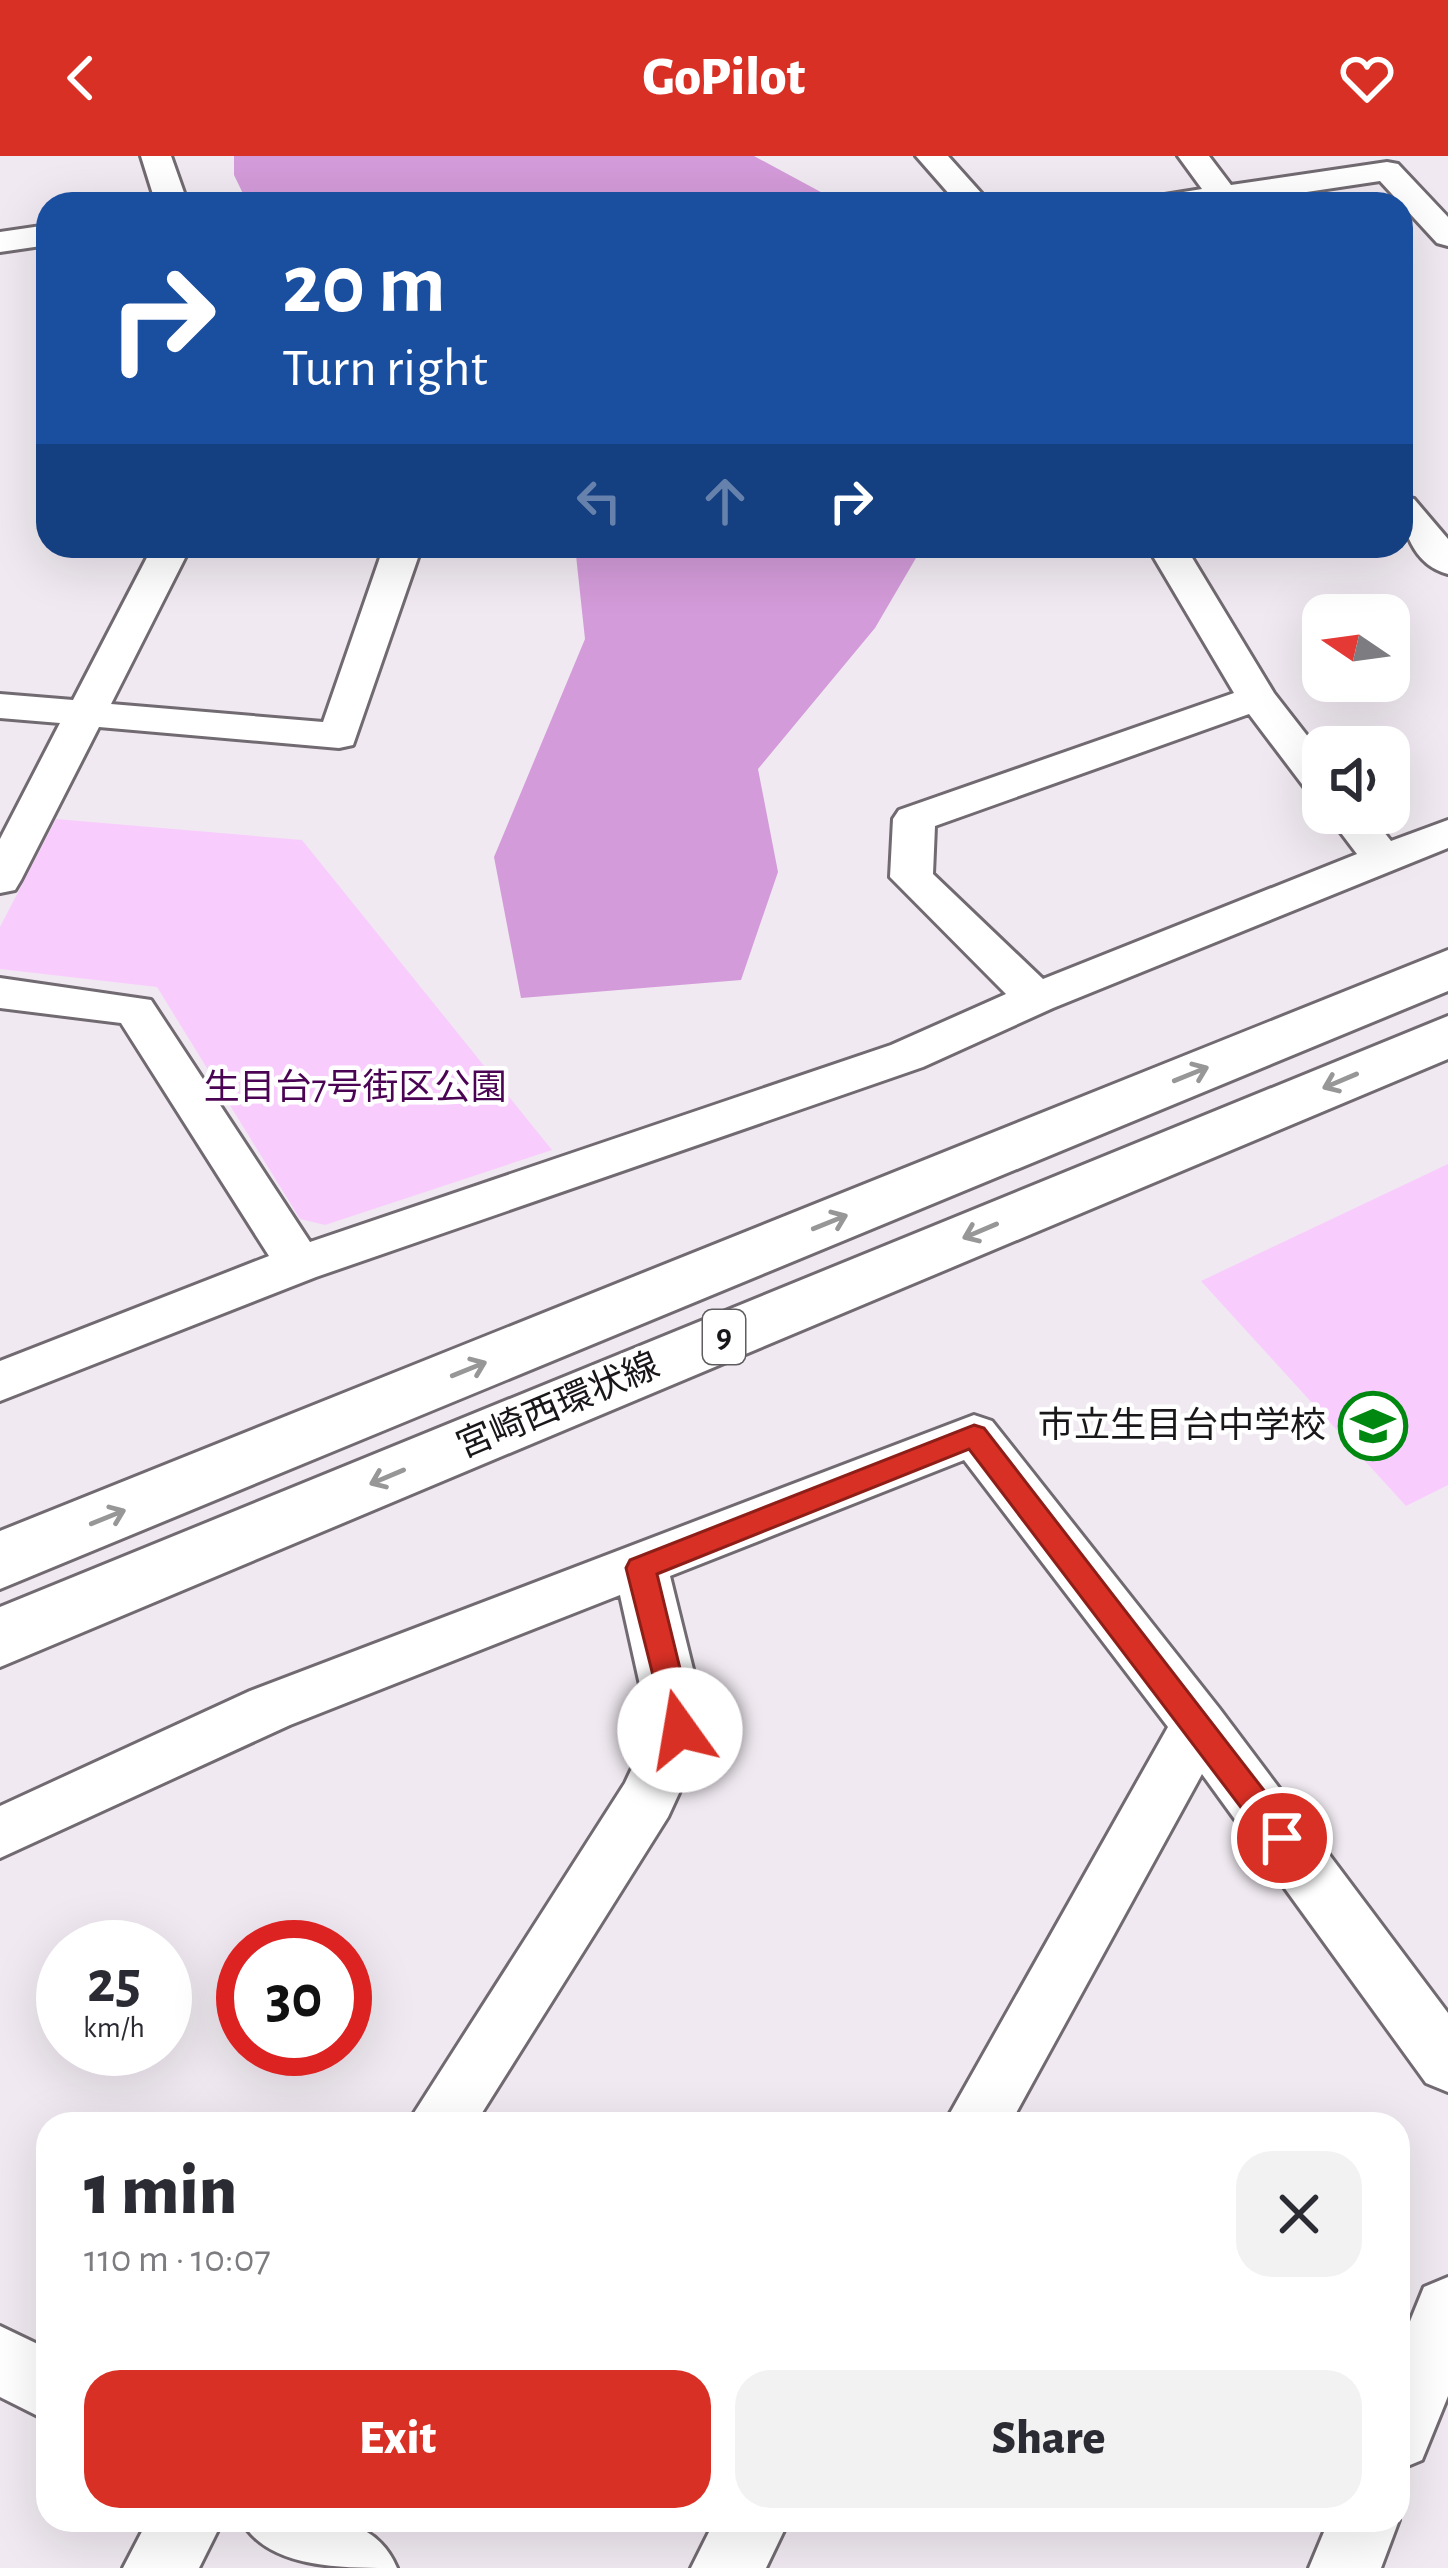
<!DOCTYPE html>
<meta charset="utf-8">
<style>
:root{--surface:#fff;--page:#f2f2f3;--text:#2b2b33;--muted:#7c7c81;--accent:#d93025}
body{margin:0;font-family:"Alegreya Sans","Noto Sans JP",sans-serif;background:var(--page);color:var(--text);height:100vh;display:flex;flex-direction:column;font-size:45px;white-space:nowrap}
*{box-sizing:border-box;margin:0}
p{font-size:39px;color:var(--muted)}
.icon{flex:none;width:66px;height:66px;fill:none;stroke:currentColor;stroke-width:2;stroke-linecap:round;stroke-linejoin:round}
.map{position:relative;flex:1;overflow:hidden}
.sheet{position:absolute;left:36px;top:1956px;width:1374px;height:420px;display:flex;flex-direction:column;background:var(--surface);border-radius:36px;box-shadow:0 12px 48px #0002}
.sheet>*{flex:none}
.banner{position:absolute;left:36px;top:36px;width:1377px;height:366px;border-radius:36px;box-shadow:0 12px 48px #0002;background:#1a4fa0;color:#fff;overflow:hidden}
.needle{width:78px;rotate:283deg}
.buttons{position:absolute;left:1302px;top:438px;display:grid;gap:24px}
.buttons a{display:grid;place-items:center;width:108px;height:108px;border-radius:24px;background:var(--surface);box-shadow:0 12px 48px #0002;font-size:60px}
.speed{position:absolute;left:36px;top:1764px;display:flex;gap:24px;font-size:60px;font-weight:700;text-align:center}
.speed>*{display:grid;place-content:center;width:156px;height:156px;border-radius:50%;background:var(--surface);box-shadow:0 12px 48px #0002;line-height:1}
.speed small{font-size:30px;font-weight:400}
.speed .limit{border:18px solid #d22;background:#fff;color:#111}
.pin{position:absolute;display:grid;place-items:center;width:102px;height:102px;color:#fff;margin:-51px;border:6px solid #fff;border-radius:50%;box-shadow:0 3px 12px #0007}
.me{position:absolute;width:132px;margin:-66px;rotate:347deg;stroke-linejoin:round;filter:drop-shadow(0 0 9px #0008)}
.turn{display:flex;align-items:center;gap:42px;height:252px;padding:0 48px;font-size:54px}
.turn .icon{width:156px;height:156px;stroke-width:2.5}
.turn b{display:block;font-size:84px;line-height:102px}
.lanes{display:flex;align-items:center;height:114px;padding:0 48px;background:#0003;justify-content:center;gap:60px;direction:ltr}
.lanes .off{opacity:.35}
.round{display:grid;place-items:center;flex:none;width:126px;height:126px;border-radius:36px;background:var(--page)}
.summary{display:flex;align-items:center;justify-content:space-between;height:204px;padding:0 48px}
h1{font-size:72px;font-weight:800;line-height:90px}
.cta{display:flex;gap:24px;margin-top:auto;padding:24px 48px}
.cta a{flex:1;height:138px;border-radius:36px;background:var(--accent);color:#fff;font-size:48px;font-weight:800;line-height:138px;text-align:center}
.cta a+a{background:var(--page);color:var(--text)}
header{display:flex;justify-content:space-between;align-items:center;height:156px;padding:0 48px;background:var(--accent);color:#fff;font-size:54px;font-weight:800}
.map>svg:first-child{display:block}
</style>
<header><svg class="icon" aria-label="back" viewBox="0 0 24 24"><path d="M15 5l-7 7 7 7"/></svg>GoPilot<svg class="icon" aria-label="heart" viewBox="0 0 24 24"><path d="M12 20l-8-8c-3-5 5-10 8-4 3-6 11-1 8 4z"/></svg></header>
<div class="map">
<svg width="1448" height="2412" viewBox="0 0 1448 2412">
<rect width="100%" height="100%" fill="#f0e9f1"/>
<path fill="#f9ccfe" d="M56,663l246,21 250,310 -227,75 -25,-6 -143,-232 -157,-18v-42z
M1448,1008v321l-42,21 -205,-225z"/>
<path fill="#d39bd9" d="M234,0h520l89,48h-595l-14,-29z
M575,390h348l-48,82 -117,141 20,103 -37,108 -220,18 -27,-141 91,-218z"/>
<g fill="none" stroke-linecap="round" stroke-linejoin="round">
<g stroke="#716a71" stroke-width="6">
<path id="street" d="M141,0h30l17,48h-32z
M916,0h32l43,48h-33z
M1178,0h31l22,29 156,-23 11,2 50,53v29l-11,-3 -57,-62 -153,23h-80l5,-7 50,-8z
M48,69v20l-48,7v-20z
M1401,340l13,3 34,40v35c-35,-9 -47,-46 -47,-78z
M153,390h38l-80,158 212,18 61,-176h38l-69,199 -14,3 -240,-21 -78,153 -6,10 -15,3v-54l60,-116 -60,-5v-24l73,6z
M1147,390h38l89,147 49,63v39l-15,-3 -59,-78 -314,112 -2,48 110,105 314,-125 -31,-41h43l22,28 57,-21v28l-395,160 -130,59 -607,210 -316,124v-40l269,-105 -148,-233 -121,-15v-30l151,22 159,242 581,-197 115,-51 -116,-117 3,-58 6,-9 335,-117z
M974,1259l18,6 227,287 229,305v79l-22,-9 -224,-309 -192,350h-66l224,-397 -204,-267 -294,116 38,154 -40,87 -193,307h-68l218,-341 25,-53 -30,-135 -330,130 -290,133v-52l250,-115z
M1448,2121v119l-26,64 -24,10v-119l26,-64z
M0,2170l48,23v72l-48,-24z
M1398,2361l1,3 -18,48h-72l20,-48z
M148,2364h75l-24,48h-76z
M241,2364c58,0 129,-16 156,48 -59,0 -130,0 -156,-48z
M715,2364h74l-23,48h-75z"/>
</g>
<g stroke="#716a71" stroke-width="6">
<path id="primary" d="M1448,794v41l-1448,598v-58z
M1448,860v43l-1448,608v-60z"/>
</g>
<use href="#street" fill="#fff" fill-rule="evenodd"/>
<use href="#primary" fill="#fff" fill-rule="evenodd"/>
</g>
<defs><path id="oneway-shaft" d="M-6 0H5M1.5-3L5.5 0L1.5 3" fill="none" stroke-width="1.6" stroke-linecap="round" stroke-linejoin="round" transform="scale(3)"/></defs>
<g stroke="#989798">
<use href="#oneway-shaft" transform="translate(1191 918) rotate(-22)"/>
<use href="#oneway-shaft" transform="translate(1340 925) rotate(157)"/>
<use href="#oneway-shaft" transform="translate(830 1066) rotate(-22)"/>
<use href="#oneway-shaft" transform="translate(980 1075) rotate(157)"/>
<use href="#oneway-shaft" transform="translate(469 1213) rotate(-22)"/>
<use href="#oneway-shaft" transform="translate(387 1321) rotate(157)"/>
<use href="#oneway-shaft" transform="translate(108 1361) rotate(-22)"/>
</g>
<path fill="#d93025" stroke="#8d1f18" stroke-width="3" d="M974,1269l10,3 309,400 5,10 -5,9 -11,4 -11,-4 -302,-398 -312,125 38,156 -5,9 -10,4 -11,-4 -43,-171 4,-8z"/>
<defs>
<g id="school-ring" transform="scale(3.45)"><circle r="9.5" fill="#fff" stroke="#018810" stroke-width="1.5"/><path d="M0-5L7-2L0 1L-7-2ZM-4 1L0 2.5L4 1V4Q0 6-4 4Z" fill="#018810"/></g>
</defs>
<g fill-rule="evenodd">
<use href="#school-ring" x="1373" y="1270"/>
</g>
<g text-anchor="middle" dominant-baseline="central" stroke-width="9" stroke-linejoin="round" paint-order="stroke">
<rect fill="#fff" stroke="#5f5d5f" stroke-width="3" x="703" y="1154" width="42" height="54" rx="9"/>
<g font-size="33" font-weight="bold" fill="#1a171a">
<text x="724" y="1181">9</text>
</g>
<g font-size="36" fill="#4b0453" stroke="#fff">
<text x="355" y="932">生目台7号街区公園</text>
</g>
<g font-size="36" fill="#1a171a" stroke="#fff">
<text transform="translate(558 1250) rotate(-23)">宮崎西環状線</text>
</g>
<g font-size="36" fill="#1a171a" stroke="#fff" text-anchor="end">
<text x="1326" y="1270">市立生目台中学校</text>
</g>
</g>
</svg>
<div class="buttons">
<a><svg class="needle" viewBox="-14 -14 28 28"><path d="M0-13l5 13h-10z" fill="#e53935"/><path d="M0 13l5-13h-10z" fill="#7c7c81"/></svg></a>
<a><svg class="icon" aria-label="sound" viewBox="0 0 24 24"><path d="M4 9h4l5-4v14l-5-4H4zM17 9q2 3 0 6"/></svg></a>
</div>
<div class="speed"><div>25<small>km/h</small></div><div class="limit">30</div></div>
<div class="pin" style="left:1282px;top:1682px;background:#d93025"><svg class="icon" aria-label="arrive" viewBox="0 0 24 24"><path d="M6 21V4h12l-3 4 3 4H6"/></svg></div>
<svg class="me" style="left:680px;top:1574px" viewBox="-20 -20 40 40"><circle r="19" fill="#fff"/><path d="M0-13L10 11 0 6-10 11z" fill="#d93025"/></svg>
<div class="banner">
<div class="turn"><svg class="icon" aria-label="right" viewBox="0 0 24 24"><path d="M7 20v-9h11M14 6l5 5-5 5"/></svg><div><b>20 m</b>Turn right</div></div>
<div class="lanes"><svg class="icon off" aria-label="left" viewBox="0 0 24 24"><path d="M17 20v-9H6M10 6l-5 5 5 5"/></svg><svg class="icon off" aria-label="ahead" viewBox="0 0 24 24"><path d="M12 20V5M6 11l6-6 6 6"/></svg><svg class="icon" aria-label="right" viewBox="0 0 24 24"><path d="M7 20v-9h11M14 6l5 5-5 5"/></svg></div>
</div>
<section class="sheet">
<div class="summary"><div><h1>1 min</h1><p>110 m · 10:07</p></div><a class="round"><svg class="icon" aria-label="close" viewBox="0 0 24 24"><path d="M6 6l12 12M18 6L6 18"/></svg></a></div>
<div class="cta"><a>Exit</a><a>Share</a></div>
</section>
</div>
